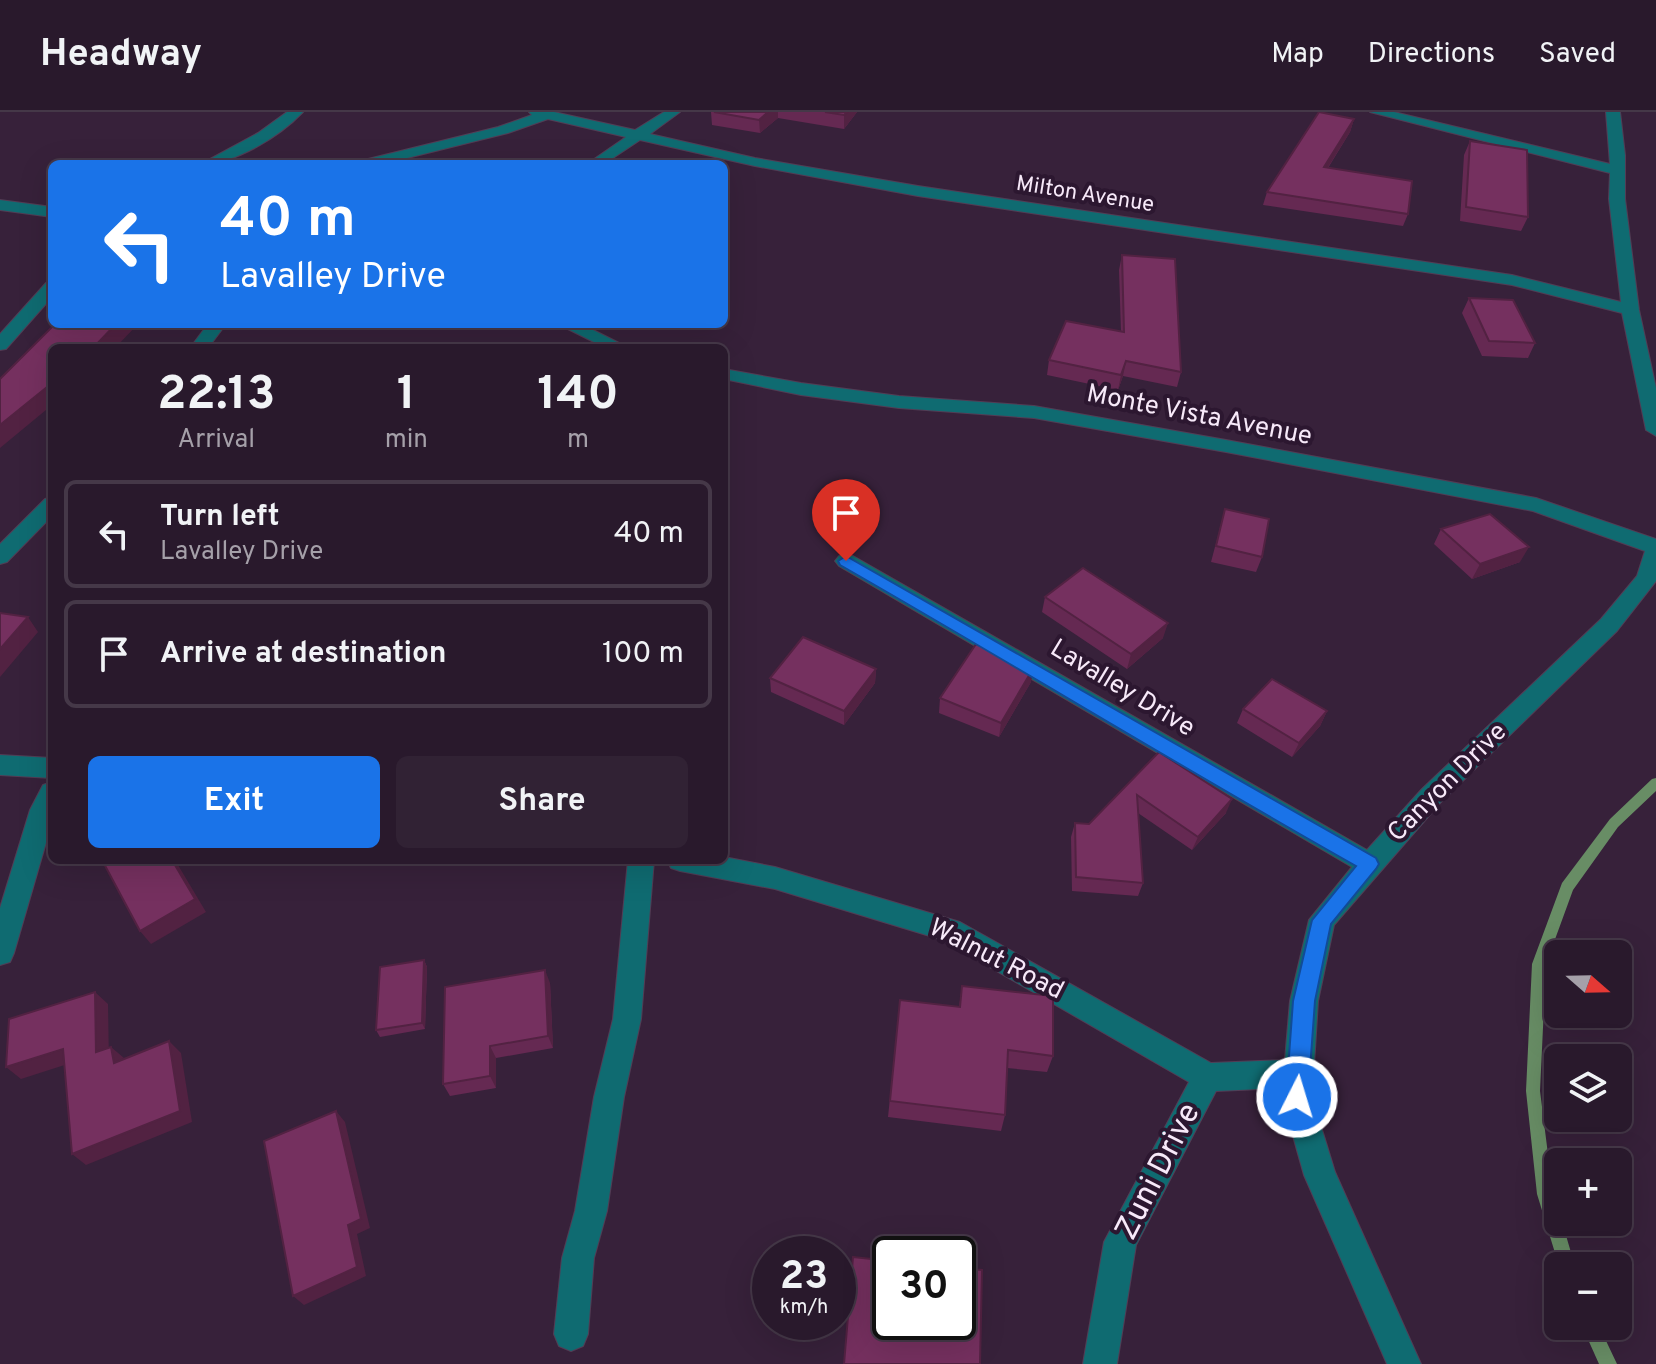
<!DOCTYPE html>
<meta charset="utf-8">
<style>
:root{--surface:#29192c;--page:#312234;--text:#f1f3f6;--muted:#a5a0a9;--line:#453848;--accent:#1a73e8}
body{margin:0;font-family:Overpass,sans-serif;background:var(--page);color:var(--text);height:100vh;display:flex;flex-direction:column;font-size:30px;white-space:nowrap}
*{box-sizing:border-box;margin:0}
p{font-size:26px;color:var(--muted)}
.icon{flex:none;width:44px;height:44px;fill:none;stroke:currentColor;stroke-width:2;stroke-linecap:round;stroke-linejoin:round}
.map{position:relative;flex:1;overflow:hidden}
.panel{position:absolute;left:48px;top:232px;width:680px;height:520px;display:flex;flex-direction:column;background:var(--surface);border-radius:12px;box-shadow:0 8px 32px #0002,0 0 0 2px var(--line)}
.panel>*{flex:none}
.top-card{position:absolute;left:48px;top:48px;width:680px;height:168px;border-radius:12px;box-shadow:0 8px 32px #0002,0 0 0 2px var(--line);background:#1a73e8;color:#fff;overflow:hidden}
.needle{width:52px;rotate:110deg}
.tools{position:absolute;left:1544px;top:828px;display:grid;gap:16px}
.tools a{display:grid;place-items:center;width:88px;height:88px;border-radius:12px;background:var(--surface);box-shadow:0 8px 32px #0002,0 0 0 2px var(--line);font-size:40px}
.speed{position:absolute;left:752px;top:1124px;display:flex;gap:16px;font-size:40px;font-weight:700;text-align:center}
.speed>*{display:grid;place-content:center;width:104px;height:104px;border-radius:50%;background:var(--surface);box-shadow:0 8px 32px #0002,0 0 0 2px var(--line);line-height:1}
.speed small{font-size:20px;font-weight:400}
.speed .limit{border:4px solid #111;border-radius:12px;background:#fff;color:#111}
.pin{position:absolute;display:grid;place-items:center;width:68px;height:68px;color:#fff;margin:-82px -34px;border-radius:50% 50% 50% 0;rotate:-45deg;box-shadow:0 0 8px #0007}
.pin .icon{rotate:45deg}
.me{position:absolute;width:88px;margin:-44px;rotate:5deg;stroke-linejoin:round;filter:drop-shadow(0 0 6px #0008)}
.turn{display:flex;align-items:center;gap:28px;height:168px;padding:0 40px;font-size:36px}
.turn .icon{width:104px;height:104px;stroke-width:2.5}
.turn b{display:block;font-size:56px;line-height:68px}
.eta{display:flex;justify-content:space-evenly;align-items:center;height:136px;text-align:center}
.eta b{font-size:48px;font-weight:700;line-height:56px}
.action{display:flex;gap:16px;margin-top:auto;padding:16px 40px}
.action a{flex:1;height:92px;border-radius:12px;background:var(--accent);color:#fff;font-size:32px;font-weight:700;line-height:92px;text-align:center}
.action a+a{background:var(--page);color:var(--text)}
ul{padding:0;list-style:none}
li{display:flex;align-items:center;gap:24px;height:108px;margin:0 16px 12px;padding:0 24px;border:4px solid var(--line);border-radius:12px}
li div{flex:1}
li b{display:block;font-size:30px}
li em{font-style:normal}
header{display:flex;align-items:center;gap:48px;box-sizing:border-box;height:112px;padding:0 40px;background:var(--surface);border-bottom:2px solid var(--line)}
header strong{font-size:38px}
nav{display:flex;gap:44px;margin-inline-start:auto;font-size:28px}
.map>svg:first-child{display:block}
</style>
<header>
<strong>Headway</strong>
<nav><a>Map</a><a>Directions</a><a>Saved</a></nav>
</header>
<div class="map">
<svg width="1656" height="1252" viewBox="0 0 1656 1252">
<rect width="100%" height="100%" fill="#37213a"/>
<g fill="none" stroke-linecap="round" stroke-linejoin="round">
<path fill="#688d65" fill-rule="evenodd" d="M1656,666v13l-38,36 -45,63 -27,74 -6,127 13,103 5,17v11h4l13,44h-16l-22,-72 -11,-103 6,-127 30,-81 48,-64 42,-40z
M1582,1214h17l18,38h-18z"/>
<g stroke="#523d55" stroke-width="2">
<path id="street" d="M287,0h16c-24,25 -68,52 -102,52l57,-31z
M529,0h25l81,18 29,-18h16l-30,22 105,24 163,28 594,89 109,27 -12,-103 1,-26 -240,-61h24l216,52 -4,-52h14l5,43v44l14,111 17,78v48l-10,-6 -24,-117 -110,-28 -594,-89 -163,-30 -115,-26 -36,24h-17l39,-27 -78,-18 -40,14 -125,31h-25l2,-3 138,-34 34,-12z
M0,88l52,7v10l-52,-7z
M52,170v15l-46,52 -6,1v-16l46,-51z
M208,212h18l-18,24h-18z
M558,212h23l48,24h-23z
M724,257l77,14 98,13 135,10 192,34 310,58 120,41v42l-39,50 -177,172 -106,122 -16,76 -6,96 23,75 86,192h-34l-83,-189 -22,-78 1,-9 -67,3 -80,154 -19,119h-34l21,-122 85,-160 -246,-142 -168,-51 -95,-18 -9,-3 -4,-8h57v-3l51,10 185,55 251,141 74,-3 5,-59 19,-81 43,-53 -513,-301 -4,-5 4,-5h14l514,294 55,-61 179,-170 36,-43 8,-25 -112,-40 -307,-59 -192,-34 -135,-10 -98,-13 -77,-16z
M52,385v19l-45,46 -7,2v-20l45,-45z
M0,643l52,3v20l-52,-3z
M52,670v40l-38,131 -4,9 -10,3v-57l30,-98 13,-25z
M628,748h26l-13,159 -17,78 -17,114 -13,47 -6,76 -5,12 -12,5 -12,-5 -5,-12 8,-76 13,-47 19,-114 19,-78z"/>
</g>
<use href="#street" fill="#0f6b71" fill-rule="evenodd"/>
</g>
<path fill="#652952" d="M711,0h146l-13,17 -66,-11 -18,15 -48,-8z
M1354,7l-4,13 -22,36 80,46 -5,12 -140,-21 4,-13z
M1470,29l58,76 -7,14 -61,-10 4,-66z
M1122,143l59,117 -4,15 -54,-11 -5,14 -71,-15 2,-15 72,-28 -2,-62z
M1469,186l66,45 -7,15 -46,-2 -20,-43z
M1225,397l37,48 -6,15 -45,-10z
M1441,417l79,33 -48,17 -38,-35z
M1045,485l118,41 -36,31 -85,-57z
M876,557l-1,14 -31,42 -73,-33 -1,-14z
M1031,570l-32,55 -60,-24 1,-15z
M1243,597l84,2 -7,15 -28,31 -55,-34z
M1159,640l67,61 -34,37 -54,-37 5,70 -5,13 -66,-5 -1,-54 4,-14 14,1z
M424,848l3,7 -2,62 -45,8 -4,-7z
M550,871l3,65 -57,10v30l-46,8 -7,-12z
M962,874l91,70 -6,16 -40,-4 -2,47 -4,16 -113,-14 12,-117 59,7z"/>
<path fill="#522242" d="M768,0h10v6l-18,15 -1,-13z
M847,0h10l-13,17v-14z
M1354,7l-4,13 -30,48 4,-13z
M116,212h22l-23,24h-22z
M1126,249l-3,15 -5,14 3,-15z
M52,271v22l-52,43v-23z
M1529,435l-9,15 -48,17 8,-15z
M28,505l10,15 -38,45v-28z
M1168,511l-5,15 -36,31 4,-15z
M1034,555l-3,15 -32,55 2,-14z
M876,557l-1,14 -31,42v-14z
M1327,599l-7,15 -28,31 7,-14z
M1232,687l-6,14 -34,37 6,-13z
M172,748h3l31,52 -55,32 -11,-13z
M424,848l3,7 -2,62 -3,-6z
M545,858l5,13 3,65 -5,-12z
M95,880l13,12 1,60 -13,-12z
M169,929l12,12 11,69 -106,43 -14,-11z
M490,934l6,12v30l-6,-12z
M111,935l13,11 -10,5z
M63,937l14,12 -56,18 -15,-12z
M336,999l9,11 25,106 -13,6 9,42 -62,29 -11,-9z"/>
<path fill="#75305f" stroke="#522242" stroke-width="2" d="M714,0h54l-9,8z
M825,0h22l-3,3z
M1319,0l35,7 -30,48 88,14 -4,33 -141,-22z
M1470,29l57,9 1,67 -62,-10z
M1122,143l53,4 6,113 -55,-11 -5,14 -72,-15 17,-39 58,11z
M1469,186l44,2 22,43 -46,-2z
M55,212h61l-23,24h-41v35l-52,42v-46z
M1225,397l44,10 -7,38 -46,-11z
M1490,402l39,33 -49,17 -39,-35z
M1083,456l85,55 -37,31 -86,-57z
M0,501l28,4 -28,32z
M803,525l73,32 -32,42 -74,-33z
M976,532l58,23 -33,56 -61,-25z
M1272,567l55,32 -28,32 -56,-34z
M1159,640l73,47 -34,38 -61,-42 6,88 -67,-6 -1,-54 14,1z
M102,748h70l23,39 -55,32z
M424,848l-2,63 -46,7 4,-63z
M545,858l3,66 -58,10v30l-47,8 2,-97z
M962,874l91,10v60l-45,-6 -3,65 -115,-14 10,-101 60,7z
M95,880l1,60 15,-5 3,16 55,-22 11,70 -108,43 -9,-105 -57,18 3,-48z
M336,999l25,108 -13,6 9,42 -64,29 -29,-155z
M853,1145l37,4v61h68v-54l24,2 -2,94h-136z"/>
<path fill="#1a73e8" stroke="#114b97" stroke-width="2" d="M846,444l530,302 3,6 -3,5 -45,55 -16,77 -7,96 -3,7 -8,4 -8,-4 -3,-7 7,-96 19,-81 44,-54c-174,-98 -343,-202 -516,-301l-2,-4z"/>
<g text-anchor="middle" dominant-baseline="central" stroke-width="8" stroke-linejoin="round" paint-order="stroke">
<g font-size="22" fill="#f7e9f9" stroke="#2c1730">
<text transform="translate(1085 83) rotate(9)">Milton Avenue</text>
</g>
<g font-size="26" fill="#f7e9f9" stroke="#2c1730">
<text transform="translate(1199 304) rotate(11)">Monte Vista Avenue</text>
<text transform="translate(1122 577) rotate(31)">Lavalley Drive</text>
<text transform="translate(1448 671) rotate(-45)">Canyon Drive</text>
<text transform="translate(996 848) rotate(27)">Walnut Road</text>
</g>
<g font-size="32" fill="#f7e9f9" stroke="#2c1730">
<text transform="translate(1159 1060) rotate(-63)">Zuni Drive</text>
</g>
</g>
</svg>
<div class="tools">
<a><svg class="needle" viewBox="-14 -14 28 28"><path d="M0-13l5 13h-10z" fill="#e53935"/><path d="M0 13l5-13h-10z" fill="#a5a0a9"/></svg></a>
<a><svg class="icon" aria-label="layers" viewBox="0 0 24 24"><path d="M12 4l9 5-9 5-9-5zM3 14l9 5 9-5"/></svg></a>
<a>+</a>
<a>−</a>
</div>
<div class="speed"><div>23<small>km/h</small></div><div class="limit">30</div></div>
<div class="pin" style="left:846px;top:449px;background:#d93025"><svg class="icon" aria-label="arrive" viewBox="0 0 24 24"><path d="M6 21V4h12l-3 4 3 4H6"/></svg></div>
<svg class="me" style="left:1297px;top:985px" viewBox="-20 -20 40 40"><circle r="17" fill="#1a73e8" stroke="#fff" stroke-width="3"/><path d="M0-11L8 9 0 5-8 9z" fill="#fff"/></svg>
<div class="top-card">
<div class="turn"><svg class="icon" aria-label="left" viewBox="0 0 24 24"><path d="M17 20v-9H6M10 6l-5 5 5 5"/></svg><div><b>40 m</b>Lavalley Drive</div></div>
</div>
<section class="panel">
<div class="eta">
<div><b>22:13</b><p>Arrival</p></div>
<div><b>1</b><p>min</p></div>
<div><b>140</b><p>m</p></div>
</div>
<ul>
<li><svg class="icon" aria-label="left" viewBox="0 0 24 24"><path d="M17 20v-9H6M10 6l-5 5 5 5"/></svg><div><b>Turn left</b><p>Lavalley Drive</p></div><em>40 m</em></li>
<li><svg class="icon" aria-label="arrive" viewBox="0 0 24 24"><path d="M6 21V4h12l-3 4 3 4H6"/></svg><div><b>Arrive at destination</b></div><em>100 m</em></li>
</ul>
<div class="action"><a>Exit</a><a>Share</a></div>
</section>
</div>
